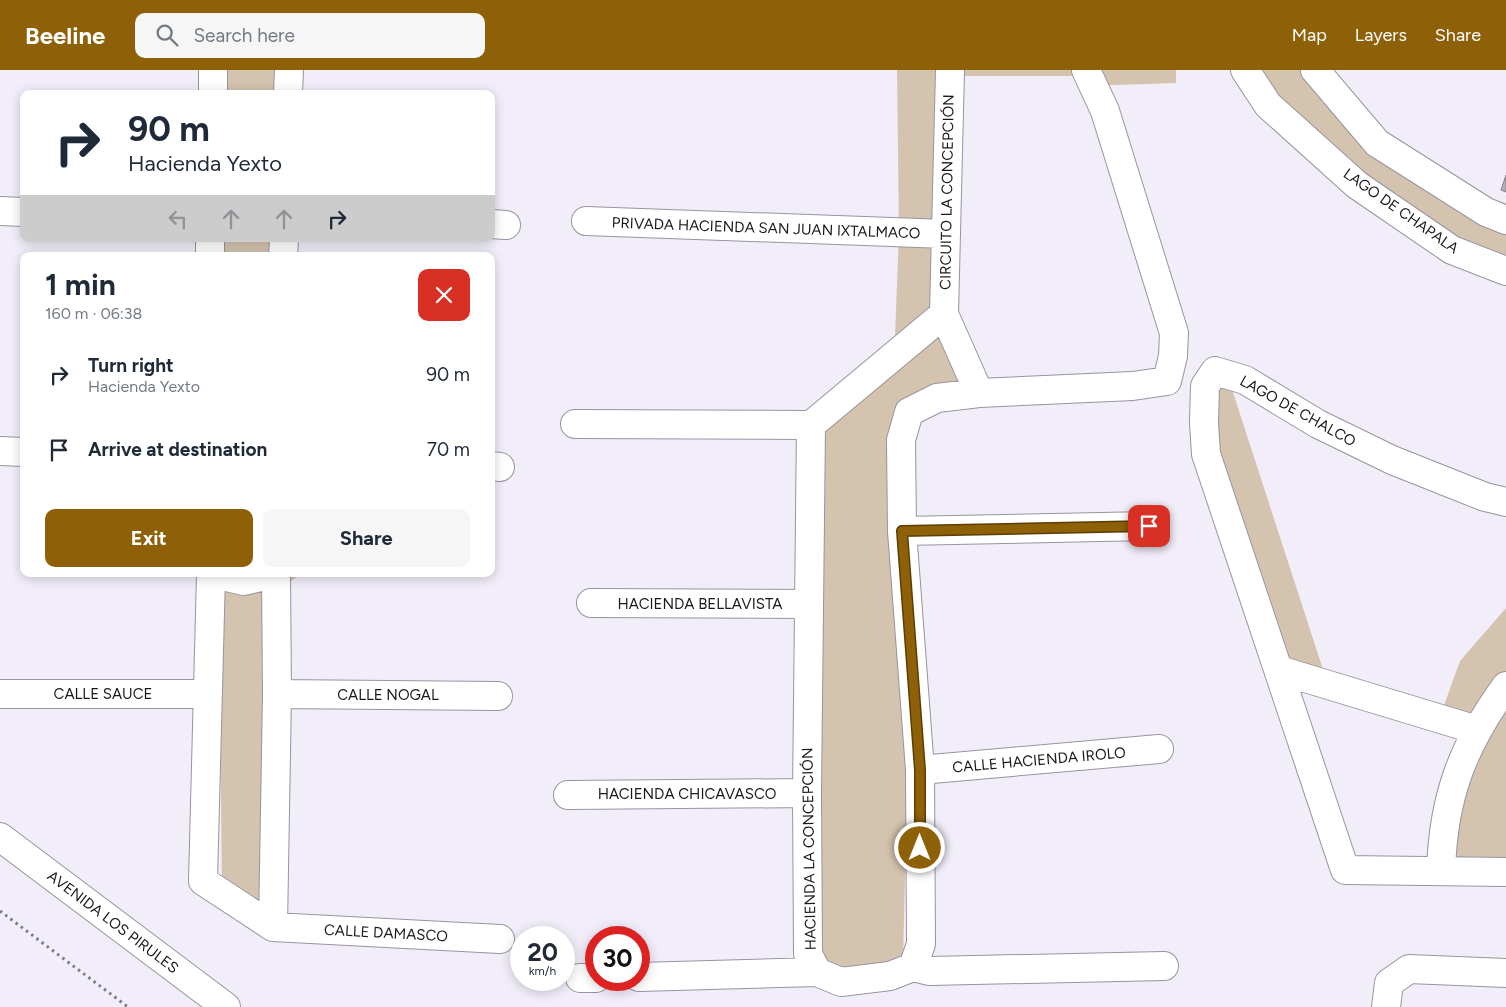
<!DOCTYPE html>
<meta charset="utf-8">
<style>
:root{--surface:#fff;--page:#f6f6f7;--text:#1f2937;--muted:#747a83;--accent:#8e6008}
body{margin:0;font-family:Figtree,sans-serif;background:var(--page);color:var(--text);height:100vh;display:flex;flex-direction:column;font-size:19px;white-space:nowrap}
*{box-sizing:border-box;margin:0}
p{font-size:16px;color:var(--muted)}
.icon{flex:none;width:28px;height:28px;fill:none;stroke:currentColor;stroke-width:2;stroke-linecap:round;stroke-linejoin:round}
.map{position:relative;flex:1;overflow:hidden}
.drawer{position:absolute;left:20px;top:182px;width:475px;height:325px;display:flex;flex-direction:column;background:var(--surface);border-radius:10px;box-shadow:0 2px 12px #0003}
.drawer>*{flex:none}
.banner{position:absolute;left:20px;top:20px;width:475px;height:152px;border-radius:10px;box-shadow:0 2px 12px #0003;background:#fff;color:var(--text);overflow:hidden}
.speed{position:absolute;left:510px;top:856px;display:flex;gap:10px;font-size:25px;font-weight:700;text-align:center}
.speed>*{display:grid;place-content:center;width:65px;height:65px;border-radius:50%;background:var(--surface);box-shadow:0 2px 12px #0003;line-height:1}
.speed small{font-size:12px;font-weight:400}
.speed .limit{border:8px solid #d22;background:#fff;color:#111}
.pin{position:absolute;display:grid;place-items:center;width:42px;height:42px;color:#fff;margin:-21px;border-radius:10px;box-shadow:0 2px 8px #0006}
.me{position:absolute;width:55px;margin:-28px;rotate:0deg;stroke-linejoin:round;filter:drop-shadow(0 0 4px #0008)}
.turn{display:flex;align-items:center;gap:18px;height:105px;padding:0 25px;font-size:22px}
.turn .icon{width:65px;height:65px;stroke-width:2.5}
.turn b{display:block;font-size:35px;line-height:42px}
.lanes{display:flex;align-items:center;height:48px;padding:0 25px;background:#0003;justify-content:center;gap:25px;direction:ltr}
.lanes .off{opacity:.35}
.round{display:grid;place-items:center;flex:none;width:52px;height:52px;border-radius:10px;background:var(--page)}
.overview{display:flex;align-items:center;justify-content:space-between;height:85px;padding:0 25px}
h1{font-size:30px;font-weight:700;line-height:38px}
.primary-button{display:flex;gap:10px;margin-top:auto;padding:10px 25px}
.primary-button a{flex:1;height:58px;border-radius:10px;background:var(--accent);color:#fff;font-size:20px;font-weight:700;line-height:58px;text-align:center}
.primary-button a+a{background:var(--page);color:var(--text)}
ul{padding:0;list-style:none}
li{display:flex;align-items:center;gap:15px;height:75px;padding:0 25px}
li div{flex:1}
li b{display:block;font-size:19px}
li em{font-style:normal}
header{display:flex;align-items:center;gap:30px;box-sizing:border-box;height:70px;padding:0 25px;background:var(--accent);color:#fff}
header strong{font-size:24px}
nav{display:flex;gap:28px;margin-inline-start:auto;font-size:18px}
.search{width:350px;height:45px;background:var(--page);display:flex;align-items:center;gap:12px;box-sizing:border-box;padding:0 18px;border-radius:10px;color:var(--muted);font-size:19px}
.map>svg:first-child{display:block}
</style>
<header>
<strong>Beeline</strong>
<div class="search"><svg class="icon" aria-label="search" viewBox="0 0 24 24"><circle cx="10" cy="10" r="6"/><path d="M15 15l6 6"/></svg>Search here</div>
<nav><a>Map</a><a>Layers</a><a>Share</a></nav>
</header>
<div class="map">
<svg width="1506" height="937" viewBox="0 0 1506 937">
<rect width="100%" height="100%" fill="#f1edf9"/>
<path fill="#d4c4af" d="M211,0h76l-1,24h-75z
M897,0h51l-3,165 18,155 -54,18 -1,342 -5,213 -85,5 -4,-542 80,-64 5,-129z
M956,0h220v13l-91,3 -4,-10h-126z
M1242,0h67l34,35 163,106v54l-111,-57z
M211,169h72v17h-72z
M1215,301l12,3 101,311 -49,-15 -73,-216z
M194,504h107l-20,14 -13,331 -46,-31 -2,-186 -7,-114z
M1506,538v264l-65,-1 36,-140 -38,-12 21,-58z"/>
<path fill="#b4b0bb" stroke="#83808a" d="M1506,105v17l-5,-2z"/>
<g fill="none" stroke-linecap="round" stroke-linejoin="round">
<g stroke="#98949f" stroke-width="30">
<path id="minor" d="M950,0l-6,244 35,79
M1245,0l23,35 89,80 95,65 54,21
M1315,0l62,73 109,69 20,8
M213,24v-24
M288,24l1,-24
M0,141l24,1
M586,151l360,13
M491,154l15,1
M210,169v17
M283,186l1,-17
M575,354l236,1
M0,381l24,1
M491,396l9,1
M1506,432l-21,-5 -93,-37 -74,-36 -73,-44 -30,-9 -10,15 -1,37 2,31 139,416 161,2
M902,461l247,-5
M211,504l-8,307 70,46 4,-233 -1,-120
M214,504l30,7 29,-7
M591,533l218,1
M1279,600l198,60
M0,624h206
M277,624l221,2
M920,700l239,-21
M568,725l239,-2
M0,767l226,170
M1441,801c2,-74 22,-126 65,-185
M273,857l227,12
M913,897l8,-23 -1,-174 -18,-239 -1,-91 8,-28 28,-14 42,-5 154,-7 34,-5 6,-25 1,-23 -69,-222 -19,-41
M913,897l-23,9 -49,6 -24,-10 -9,-18 -1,-161 4,-368 133,-111
M913,897l16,4 235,-5
M639,907l178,-5
M580,908h16
M1386,937l3,-24 20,-14 97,4"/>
</g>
<path stroke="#7d7b83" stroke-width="3" stroke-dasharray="2.5 4" stroke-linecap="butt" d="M0,841l128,96"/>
<use href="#minor" stroke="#fff" stroke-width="28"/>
</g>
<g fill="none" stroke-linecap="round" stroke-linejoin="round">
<g stroke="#5c3e05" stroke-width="12">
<path id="route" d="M920,778v-78l-18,-239 247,-5"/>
</g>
<use href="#route" stroke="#8e6008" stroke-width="9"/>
</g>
<g text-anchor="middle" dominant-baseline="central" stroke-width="4.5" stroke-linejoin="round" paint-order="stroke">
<g font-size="15" fill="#19181c" stroke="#fff">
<text transform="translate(947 122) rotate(-89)">CIRCUITO LA CONCEPCIÓN</text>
<text transform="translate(1401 141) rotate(35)">LAGO DE CHAPALA</text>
<text transform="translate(766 158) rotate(2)">PRIVADA HACIENDA SAN JUAN IXTALMACO</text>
<text transform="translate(1298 341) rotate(29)">LAGO DE CHALCO</text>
<text x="700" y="534">HACIENDA BELLAVISTA</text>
<text x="103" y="624">CALLE SAUCE</text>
<text x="388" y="625">CALLE NOGAL</text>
<text transform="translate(1039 690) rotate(-5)">CALLE HACIENDA IROLO</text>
<text x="687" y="724">HACIENDA CHICAVASCO</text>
<text transform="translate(809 779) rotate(-91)">HACIENDA LA CONCEPCIÓN</text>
<text transform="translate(113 852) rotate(37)">AVENIDA LOS PIRULES</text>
<text transform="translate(386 863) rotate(3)">CALLE DAMASCO</text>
</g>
</g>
</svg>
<div class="speed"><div>20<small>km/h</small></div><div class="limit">30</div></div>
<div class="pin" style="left:1149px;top:456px;background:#d93025"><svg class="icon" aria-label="arrive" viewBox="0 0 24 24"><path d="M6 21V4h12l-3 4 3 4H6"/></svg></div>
<svg class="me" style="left:920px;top:778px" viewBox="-20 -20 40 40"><circle r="17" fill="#8e6008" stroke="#fff" stroke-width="3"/><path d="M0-11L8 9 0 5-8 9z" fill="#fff"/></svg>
<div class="banner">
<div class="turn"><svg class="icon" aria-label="right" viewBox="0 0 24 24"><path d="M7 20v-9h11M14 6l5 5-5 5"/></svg><div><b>90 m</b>Hacienda Yexto</div></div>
<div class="lanes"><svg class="icon off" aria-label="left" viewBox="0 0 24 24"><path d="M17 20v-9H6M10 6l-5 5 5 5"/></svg><svg class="icon off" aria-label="ahead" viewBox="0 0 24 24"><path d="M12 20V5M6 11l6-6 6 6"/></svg><svg class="icon off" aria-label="ahead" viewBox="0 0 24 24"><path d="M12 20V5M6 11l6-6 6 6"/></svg><svg class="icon" aria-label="right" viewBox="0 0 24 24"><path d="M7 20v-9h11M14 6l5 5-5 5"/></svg></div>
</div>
<section class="drawer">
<div class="overview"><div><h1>1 min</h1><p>160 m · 06:38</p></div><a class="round" style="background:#d93025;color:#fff"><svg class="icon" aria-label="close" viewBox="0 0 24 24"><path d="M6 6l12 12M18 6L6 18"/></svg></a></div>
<ul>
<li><svg class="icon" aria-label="right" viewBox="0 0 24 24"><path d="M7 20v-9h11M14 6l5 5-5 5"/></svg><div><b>Turn right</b><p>Hacienda Yexto</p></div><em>90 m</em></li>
<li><svg class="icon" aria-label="arrive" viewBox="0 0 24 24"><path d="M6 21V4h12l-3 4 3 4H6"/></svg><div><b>Arrive at destination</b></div><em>70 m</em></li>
</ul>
<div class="primary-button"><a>Exit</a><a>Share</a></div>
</section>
</div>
